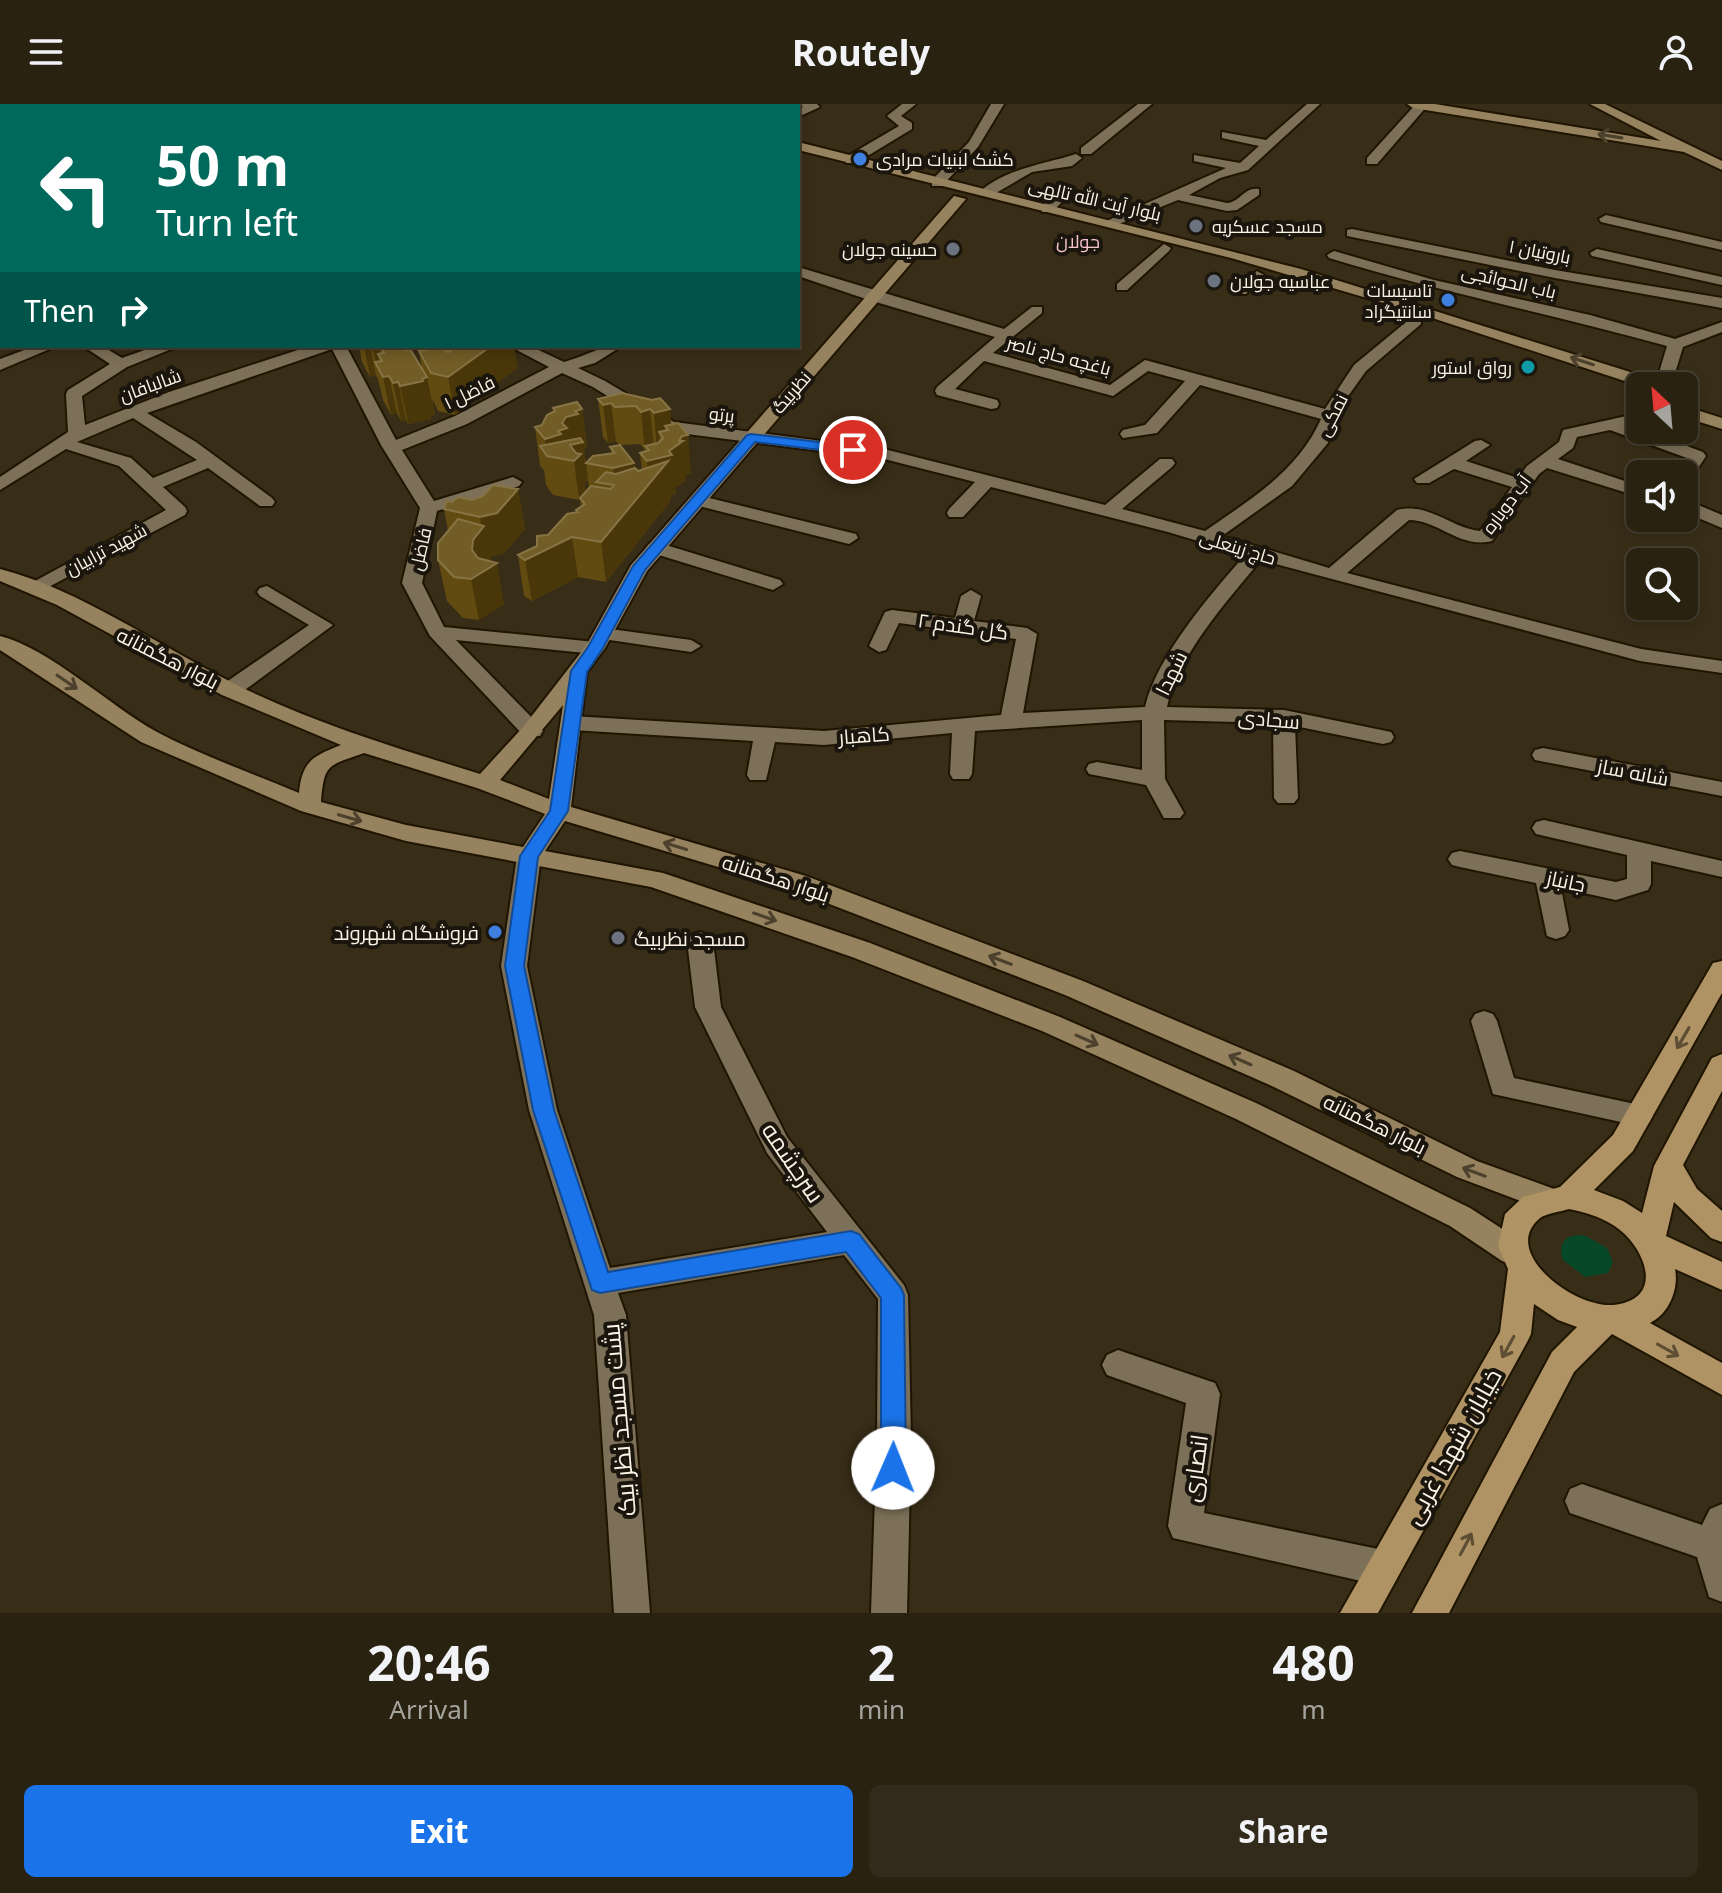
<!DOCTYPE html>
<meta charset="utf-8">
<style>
:root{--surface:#2a2211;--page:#322a1a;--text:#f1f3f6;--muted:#a5a49f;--line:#463f31;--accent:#1a73e8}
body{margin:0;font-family:"Noto Sans",Cairo,sans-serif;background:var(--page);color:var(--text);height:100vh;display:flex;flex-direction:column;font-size:30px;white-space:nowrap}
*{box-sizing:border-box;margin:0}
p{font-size:26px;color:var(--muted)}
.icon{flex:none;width:44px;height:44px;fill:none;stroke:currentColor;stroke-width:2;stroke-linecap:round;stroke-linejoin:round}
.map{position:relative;height:1509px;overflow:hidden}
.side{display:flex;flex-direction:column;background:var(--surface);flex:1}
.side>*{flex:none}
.top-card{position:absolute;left:0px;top:0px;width:800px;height:244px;box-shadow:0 4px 12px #0003,0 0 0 2px var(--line);background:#00695c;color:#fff;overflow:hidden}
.needle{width:52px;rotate:334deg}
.tools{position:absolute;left:1626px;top:268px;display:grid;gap:16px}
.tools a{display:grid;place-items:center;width:72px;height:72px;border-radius:12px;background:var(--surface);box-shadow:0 4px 12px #0003,0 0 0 2px var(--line);font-size:40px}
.pin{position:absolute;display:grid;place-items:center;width:68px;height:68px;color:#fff;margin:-34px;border:4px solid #fff;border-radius:50%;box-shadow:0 2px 8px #0007}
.me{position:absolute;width:88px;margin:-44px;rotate:1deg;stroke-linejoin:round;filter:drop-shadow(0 0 6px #0008)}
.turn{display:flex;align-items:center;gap:28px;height:168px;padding:0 24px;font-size:36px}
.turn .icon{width:104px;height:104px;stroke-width:2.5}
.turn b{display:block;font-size:56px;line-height:68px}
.then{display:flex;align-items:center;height:76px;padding:0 24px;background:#0003;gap:16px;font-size:30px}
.eta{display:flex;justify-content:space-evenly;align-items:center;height:136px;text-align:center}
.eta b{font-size:48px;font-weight:700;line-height:56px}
.primary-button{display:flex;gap:16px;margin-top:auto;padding:16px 24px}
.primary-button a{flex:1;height:92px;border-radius:12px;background:var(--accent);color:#fff;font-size:32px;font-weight:700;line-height:92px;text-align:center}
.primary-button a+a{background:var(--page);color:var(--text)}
header{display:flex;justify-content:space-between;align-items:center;height:104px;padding:0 24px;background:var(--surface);font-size:36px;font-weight:700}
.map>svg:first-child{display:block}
</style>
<header><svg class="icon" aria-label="menu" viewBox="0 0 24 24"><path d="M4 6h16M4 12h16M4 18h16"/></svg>Routely<svg class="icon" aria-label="person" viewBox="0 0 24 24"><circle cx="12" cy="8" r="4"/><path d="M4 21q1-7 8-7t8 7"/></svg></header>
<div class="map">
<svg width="1722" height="1509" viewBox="0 0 1722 1509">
<rect width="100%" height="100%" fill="#382d17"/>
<path fill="#074829" d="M1584,1131l23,13 6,14 -5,11 -23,4 -22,-17c-6,-18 3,-26 21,-25z"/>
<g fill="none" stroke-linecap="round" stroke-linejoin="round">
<g stroke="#1f1501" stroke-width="4">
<path id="lane" d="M167,0h10l2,2h-10z"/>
</g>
<g stroke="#1f1501" stroke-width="4">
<path id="street" d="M503,0h19l-20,2z
M686,0h14l-15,2z
M801,0h16l3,3 -22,10v-8l5,-2z
M902,0h14l-15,12 11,7v6l-56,34h-10v-6l53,-31 -12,-10z
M991,0h13l-26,43 -36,39h-10v-6l37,-38z
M1138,0h14l-61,50h-10v-6z
M1307,0h13l-72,66 -28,8 -31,17 38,8c13,-1 18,-17 32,-14v6l-22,15 -10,1 -49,-11 -64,26 -12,-3 124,-55 -32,-7v-6l46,8 19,-17 -37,-8v-6l44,8z
M1416,0l12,1 -51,59h-10v-6z
M1076,50l6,4 -10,8 -40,6 -43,25 -12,-3c28,-26 65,-29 99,-40z
M1063,82l12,3 -23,23h-10v-6z
M0,103h2v8h-2z
M1606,111l116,27v8l-121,-28 -2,-3z
M1352,125l203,41 167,28v10l-167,-30 -208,-42v-6z
M1164,140l7,4 -2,3 -42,39h-10v-6z
M1597,145l125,28v8l-130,-29 -2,-3z
M1334,147l100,29 156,35 85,24 47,-17v10l-39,15 -12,39h-16l12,-40c-112,-31 -226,-54 -338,-88l-2,-3z
M798,163l206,62 28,-22h10v6l-49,40 117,32 35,-25 180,49 29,-44 57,-47h10v6l-55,47 -20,28 -18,44 -36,43 -70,50 107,32 68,-58c32,-8 54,18 83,21l32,-44 -58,-18 -25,14h-12l-3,-4 61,-38 6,-1 9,5 -24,16 52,17 9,-12 32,-24 4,-12 77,-17v10l-10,2 73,27 3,4 -15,23 -7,1v-6h-7l10,-16 -77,-28 -33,7 -4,11 -15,11 82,27v11l-93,-29 -8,6 -47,67c-32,8 -54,-21 -83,-21l-62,53 294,76 81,12v12l-82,-12 -379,-101c-34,41 -83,95 -94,147l117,3 107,22 3,5 -3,5 -8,2 -88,-18 3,72 -4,5h-16l-4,-5 -1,-75 -109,-3 1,59 19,34 -4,5h-16l-18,-33 -57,-11 -3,-5 3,-5 8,-2 45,8v-50l-167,11 -3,43 -3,5h-16l-3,-5 2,-41 -128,12 -49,-3 -9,38h-16l-3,-5 6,-34 -181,-11 -11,-7 11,-7 252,15 177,-16 15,-76 -117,-16 -13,27 -7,2 -10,-6 16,-34 7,-2 63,8 6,-22 10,-6 10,6 -7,25 53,7 10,6 -14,79 122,-6c12,-51 65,-112 100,-152l-77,-23 -177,-45 -28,30h-14l-2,-4 2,-4 26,-27 -91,-23 -221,-28 -70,-44 -31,-14 -95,51 -65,26 32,51 79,-24 9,5 -3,4 -82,25 -15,72 22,44 151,15 10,6 -10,6 -139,-14 84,86 3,5 -3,5h-16l-94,-100 -28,-53 18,-75 -39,-63 -49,-96 -185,64 49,29 76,56 3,4 -3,4h-12l-52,-38 -45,19 22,20 2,4 -2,4 -144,76h-14l-3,-4 142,-77 -47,-44 -53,-17 -66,41v-13l68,-45 -2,-38 2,-4 42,-26 -27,-18h19l20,12 34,-12h23l-52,21 -45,29 3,29 84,-33 141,-46h36l50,94 59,-24 94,-49 -40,-21h21l34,16c22,-6 35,-16 58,-16l-27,17 -17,5 27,13 69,41 210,27 221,56 55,-46h12l3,4 -3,4 -50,42 83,22c46,-32 93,-60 116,-112l-121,-34 -43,48 -34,5 -3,-4 3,-4 22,-5 40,-44 -37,-10 -35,25 -129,-35 -29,28 42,11 2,4 -2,4 -6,1 -54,-14 -2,-4 2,-4 58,-50 -126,-37 -71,-24zM133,314l64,42 -44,18 -22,-20 -54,-16z
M1257,167l7,4 -18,19h-10v-6z
M35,242h22l-57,24v-11z
M697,391l159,39 2,4 -9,6 -158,-40 -3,-4z
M1684,395l38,16v13l-38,-16z
M656,438l124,38 3,4 -10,6 -124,-38 -3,-4 3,-4z
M267,482l66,39 -95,70h-16l-3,-5 3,-5 87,-60 -49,-29 -3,-4 3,-4z
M603,524l88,12 10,6 -10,6 -95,-14 -3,-4 3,-4z
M1543,644l179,34v14l-187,-36 -3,-5 3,-5z
M1544,716l178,41v16l-71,-16v23l-3,6 -32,10 -55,-12 8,42 -4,6 -9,3 -9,-3 -11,-53 -76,-16 -8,-2 -4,-6 4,-6 8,-2 156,31 11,-3v-24l-91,-21 -4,-6 4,-6z
M529,744l8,2 4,6 -14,110 30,144 53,158 217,-36 -60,-79 -72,-146 -8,-66 4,-6 9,-3 9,3 4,6 8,66 66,130 117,148 4,10 3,144 -4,174h-36l6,-174 1,-140 -34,-44 -226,38 8,22 24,298h-36l-20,-298 -65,-205 -28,-144 16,-110 4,-6z
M1484,907l9,3 4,7 17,57 135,29 4,8 -4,8 -10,3 -146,-32 -22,-73 4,-7z
M1118,1246l97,33 5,11 -16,119 179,37 12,6 6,12 -6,12 -12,6 -210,-48 -5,-12 18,-123 -79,-28 -5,-10 5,-10z
M1582,1380l120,41 8,-16 12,-5v98l-13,-5 -12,-40 -127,-44 -5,-12 5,-12z"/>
</g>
<g stroke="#1f1501" stroke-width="4">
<path id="secondary" d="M599,0h19l1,2h-19z
M637,0h19l1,2h-19z
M1407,0h28l226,37 -71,-37h15l117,57v9l-38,-18 -271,-44z
M798,38l503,127 361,113 2,4h-24l-229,-75 -180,-53 -433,-108z
M954,92l12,3 -319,372 -42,77 -18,24 -16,135 235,69 277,105 211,90 183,90 80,29 5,9 -5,9 -10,3 -90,-34 -183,-90 -209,-92 -277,-107 -223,-67 -20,30 118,22 207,70 190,74 196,86 214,105 54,35 4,9 -4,9 -11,4 -11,-4 -52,-35 -214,-107 -194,-88 -190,-74 -201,-70 -245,-46 -105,-30 -160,-69 -141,-92v-14c49,12 111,71 157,96 45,24 95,41 142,61 3,-32 14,-37 42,-48l-119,-50 -165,-90 -57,-24v-12c79,20 161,78 235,115 78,39 162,64 245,90l44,-48 62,-80 45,-81zM563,601l-14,94 -49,-19zM364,649l113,35 68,26 -22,33 -117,-22 -85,-23c3,-40 8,-36 43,-49z
M1684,302l38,12v11l-38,-12z"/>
</g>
<g stroke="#1f1501" stroke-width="4">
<path id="primary" d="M1722,857v32l-89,158 -39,39 29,11 19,12 12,-47 58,-108 10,-4v37l-39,74 14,24 25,22v31l-11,-4 -37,-36 -8,34 56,26v28l-47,-21c4,20 -6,45 -25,54l72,40v32l-110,-61 -38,38 -125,241h-37l140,-261 25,-25 -19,-7 -24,-16 -3,30 -5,10 -148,269h-38l160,-281 8,-63 -10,-23 7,-32 18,-17 37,-10 53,-52 100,-172zM1569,1105c19,4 36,9 51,21 28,23 43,70 -7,75 -39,3 -114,-53 -73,-87 7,-5 20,-6 29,-9z"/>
</g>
<use href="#lane" fill="#7d7058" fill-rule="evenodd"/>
<use href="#street" fill="#7d7058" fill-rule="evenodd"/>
<use href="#secondary" fill="#96825e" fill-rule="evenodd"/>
<use href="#primary" fill="#af9364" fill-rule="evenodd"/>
</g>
<path fill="#614b10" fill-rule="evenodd" d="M224,0h106l5,2h-111z
M453,0h42l-7,2h-31z
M0,29l2,4v51l-2,-2z
M359,242h155l3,22 -62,47 -17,-4 -6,-13 3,17 -5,1 1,3 -23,5 -2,-4 -5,1 -4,-8 -6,2 -8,-15 -5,-21 -2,-4 -6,2 -8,-15zM408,244l13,3h-2l3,18z
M598,295l72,10 1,16 20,48 -6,2 1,5 -11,8 1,6 -5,1v5l-65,82 -28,-5 -46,24 -8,-5 -6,-41 19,-9 11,-11 28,-23v-2l5,-3 -1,-8 -1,1 -26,-5 -7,-10 -2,-15 -4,-4 -5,-39 7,-2 12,-13 -1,-4 29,1 5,38 -3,1 4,33 -4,1 2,10 3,-4 -3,-25 25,-10 -1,-6 9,-2 -3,-4 -8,2 -5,-6zM640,340l6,7 -6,2 2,17 -4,1 -3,-3 -1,-5 -13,-18z
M518,385l7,40 -21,24 -14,4 14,47 -25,16 -16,-2 -16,-17 -9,-41 10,-29 -4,-22 8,-7 20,-2z"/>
<path fill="#4a3709" d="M243,0h76v2h-75z
M467,0h28l-7,2h-20z
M0,29l2,4v25l-2,-1z
M364,242h6l6,29 -6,2z
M372,242h7l6,30h4l8,37 -6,2 -8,-38 -1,-16 -4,-7 4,21 -5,-9z
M491,242h23l3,22 -62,47 -7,-38z
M427,273l8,38 -5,1 1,3 -23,5 -8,-38z
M398,278l8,38 -5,1 -8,-38z
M611,299l5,38 -8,2 -5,-38z
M582,305l5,38 -3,1 4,33 -4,1 2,11 -7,7 -5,-39 -6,-1 -1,1v-1l-20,-4 -2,-17 13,-8 8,-14 9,-6z
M650,305l4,39 -9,-2v4l-4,-38z
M670,305l3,39 -5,-18 -3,-4 2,23 -4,-11 -4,-6 1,19 -3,1 -3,-39z
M688,331l3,38 -6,2 1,5 -11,8 1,6 -5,1v5l-65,82 -5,-40 16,-34 -4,-40 21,-5 4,34 11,-13 -2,-23 22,-10 13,-15z
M518,385l7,40 -21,24 -14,4 2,9 5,-3 7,41 -25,16 -8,-41 1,-29 1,-10 9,-11 -2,-12z
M572,433l6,40 -46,24 -7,-41z"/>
<path fill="#725d27" stroke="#877445" stroke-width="2" d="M53,0h31l5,2h-43z
M305,0h25l5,2h-38z
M2,46v12l-2,-1v-10z
M380,242h23l2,4 5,-1 17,28 -5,2 1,2 -23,5 -2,-4 -5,1 -4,-7 -6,1 -8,-15 7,-1 -4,-7 6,-1z
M454,242h37l-43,31 -17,-4 -12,-22 21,-4 8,5 7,-4z
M622,289l30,7 8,-2 10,11 -16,4 -4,-4 -9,3 -5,-6 -21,1 -4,-4 -8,2 -5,-6z
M577,298l5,7 -7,2 3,3 -12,3 -4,6 5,5 -9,3 3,3 -16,5 -10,-12 7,-2 5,-10 8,-4 -2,-3z
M678,319l10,12 -6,1 -3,5h4l-14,10 3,4 -25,6 -7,-8 9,-3 -4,-4 13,-3 5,-5 -4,-6 9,-2 -3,-4z
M580,334l3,4 -13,3 6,8 5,1 -7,7 -27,-5 -7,-10z
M620,341l14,18 -21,5 -27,-5 7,-7 22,-3 -5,-6z
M668,357l-67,81 -29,-5 -47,23 -7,-5 19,-9v-10l11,-1 19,-21 11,-2 -2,-2 9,-6 -5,-6 11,-12 20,3 3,-4 -18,-3 10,-10 10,2 19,-6 3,3z
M493,381l25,4 -21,24 -17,4 -36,-8 3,-8 5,1 6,-5 14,3 11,-4z
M458,415l26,7 -11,14 -1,10 6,8 19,5 -26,16 -17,-2 -16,-17v-17z"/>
<defs><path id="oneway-shaft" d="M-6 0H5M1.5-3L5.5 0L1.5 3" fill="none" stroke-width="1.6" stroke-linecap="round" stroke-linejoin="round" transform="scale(2)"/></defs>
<g stroke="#4c412d">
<use href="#oneway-shaft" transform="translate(1610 32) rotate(-171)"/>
<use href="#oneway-shaft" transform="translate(1582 257) rotate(-162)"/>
<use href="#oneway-shaft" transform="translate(67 578) rotate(34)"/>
<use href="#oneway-shaft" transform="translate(350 714) rotate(16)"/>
<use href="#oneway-shaft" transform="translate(675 742) rotate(-163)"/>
<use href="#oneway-shaft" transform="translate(765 813) rotate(19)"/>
<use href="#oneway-shaft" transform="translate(1000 856) rotate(-159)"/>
<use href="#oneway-shaft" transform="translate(1087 936) rotate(24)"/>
<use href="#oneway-shaft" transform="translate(1240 956) rotate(-157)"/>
<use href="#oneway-shaft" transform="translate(1474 1068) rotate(-159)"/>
</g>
<g stroke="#5e4e34">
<use href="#oneway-shaft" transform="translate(1683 934) rotate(120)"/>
<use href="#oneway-shaft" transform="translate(1508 1243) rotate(119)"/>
<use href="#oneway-shaft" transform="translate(1668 1246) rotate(29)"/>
<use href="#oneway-shaft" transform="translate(1466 1440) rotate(-62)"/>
</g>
<path fill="#1a73e8" stroke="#114b97" stroke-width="2" d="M751,330l102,12 7,4 -7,4 -98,-12 -110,128 -42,78 -16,24 -19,139 -30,46 -14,109 30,144 54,162 243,-41 8,3 42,54 3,7 2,173 -4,9 -9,4 -9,-4 -3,-9v-170l-35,-46 -246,41 -8,-3 -59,-180 -28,-144 15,-110 30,-45 21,-140 17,-24 45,-81 114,-131z"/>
<g fill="#3f7fe0" stroke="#1b160d" stroke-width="3">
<circle cx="860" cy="55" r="8"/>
<circle cx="1448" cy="196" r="8"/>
<circle cx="495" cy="828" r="8"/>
</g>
<g fill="#6b7280" stroke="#1b160d" stroke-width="3">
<circle cx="1196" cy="122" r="8"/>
<circle cx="953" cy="145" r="8"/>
<circle cx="1214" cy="177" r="8"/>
<circle cx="618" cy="834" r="8"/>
</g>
<circle fill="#0f9aa8" stroke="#1b160d" stroke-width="3" cx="1528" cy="263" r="8"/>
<g text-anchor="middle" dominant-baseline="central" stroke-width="8" stroke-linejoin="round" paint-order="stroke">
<g font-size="18" fill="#faf3e6" stroke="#1b160d" text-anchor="start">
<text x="876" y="55">کشک لبنیات مرادی</text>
<text x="1212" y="122">مسجد عسکریه</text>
<text x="937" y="145" text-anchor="end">حسینه جولان</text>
<text x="1230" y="177">عباسیه جولان</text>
<text x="1432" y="186" text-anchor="end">تاسیسات<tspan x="1432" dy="21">سانتیگراد</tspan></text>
<text x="1512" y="263" text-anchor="end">رواق استور</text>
</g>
<g font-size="18" fill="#faf3e6" stroke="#1b160d">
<text transform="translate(1095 95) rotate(13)">بلوار آیت الله تالهی</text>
<text transform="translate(1540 147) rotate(11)">۱ باروتیان</text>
<text transform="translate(1509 177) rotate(13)">باب الحوائجی</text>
<text transform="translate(1059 251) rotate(15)">باغچه حاج ناصر</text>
<text transform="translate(150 281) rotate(-20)">شالبافان</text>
<text transform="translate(469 288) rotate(-26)">فاضل ۱</text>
<text transform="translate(791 288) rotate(-49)">نظربیگ</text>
<text transform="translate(722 310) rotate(7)">پرتو</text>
<text transform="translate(1332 311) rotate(-63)">نمکی</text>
<text transform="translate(1506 400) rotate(-53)">آب دوباره</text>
<text transform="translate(1238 443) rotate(17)">حاج زینعلی</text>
<text transform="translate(106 445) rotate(-28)">شهید ترابیان</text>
<text transform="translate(420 445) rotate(-77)">فاضل</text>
</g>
<g font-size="18" fill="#f7c4cf" stroke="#1b160d">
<text x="1078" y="137">جولان</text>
</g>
<g font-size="20" fill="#faf3e6" stroke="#1b160d">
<text transform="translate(963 522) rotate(8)">گل گندم ۲</text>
<text transform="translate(168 554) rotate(27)">بلوار هگمتانه</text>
<text transform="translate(1171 569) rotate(-64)">شهدا</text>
<text transform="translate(1269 615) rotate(5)">سجادی</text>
<text transform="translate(864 631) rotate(-4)">کاهبار</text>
<text transform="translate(1633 668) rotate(11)">شانه ساز</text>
<text transform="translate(776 774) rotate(18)">بلوار هگمتانه</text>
<text transform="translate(1566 777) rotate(12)">جانباز</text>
<text transform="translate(1375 1020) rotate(26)">بلوار هگمتانه</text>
</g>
<g font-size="20" fill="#faf3e6" stroke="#1b160d" text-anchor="end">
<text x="479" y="828">فروشگاه شهروند</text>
<text x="634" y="834" text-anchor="start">مسجد نظربیگ</text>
</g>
<g font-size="24" fill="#faf3e6" stroke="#1b160d">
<text transform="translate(794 1058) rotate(56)">سرچشمه</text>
<text transform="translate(618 1316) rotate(-95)">پشت مسجد نظر بیک</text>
<text transform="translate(1452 1342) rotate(-61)">خیابان شهدا غربی</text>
<text transform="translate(1194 1364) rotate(-82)">انصاری</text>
</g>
</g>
</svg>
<div class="tools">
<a><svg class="needle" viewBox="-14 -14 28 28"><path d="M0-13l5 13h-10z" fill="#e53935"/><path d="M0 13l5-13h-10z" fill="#a5a49f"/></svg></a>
<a><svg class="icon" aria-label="sound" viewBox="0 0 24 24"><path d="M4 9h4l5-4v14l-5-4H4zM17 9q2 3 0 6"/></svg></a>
<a><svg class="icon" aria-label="search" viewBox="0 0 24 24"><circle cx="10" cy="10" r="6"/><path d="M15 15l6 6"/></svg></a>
</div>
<div class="pin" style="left:853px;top:346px;background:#d93025"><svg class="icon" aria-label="arrive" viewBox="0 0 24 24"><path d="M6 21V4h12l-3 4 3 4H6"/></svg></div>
<svg class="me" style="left:893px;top:1364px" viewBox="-20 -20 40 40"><circle r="19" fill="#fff"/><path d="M0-13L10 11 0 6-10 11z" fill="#1a73e8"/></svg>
<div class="top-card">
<div class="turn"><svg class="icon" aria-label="left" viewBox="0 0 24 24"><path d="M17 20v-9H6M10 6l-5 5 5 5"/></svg><div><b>50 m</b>Turn left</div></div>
<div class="then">Then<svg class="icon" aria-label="right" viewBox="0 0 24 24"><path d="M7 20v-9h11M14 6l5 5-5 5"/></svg></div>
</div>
</div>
<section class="side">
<div class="eta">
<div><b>20:46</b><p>Arrival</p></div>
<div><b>2</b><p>min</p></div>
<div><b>480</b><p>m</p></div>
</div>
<div class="primary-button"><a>Exit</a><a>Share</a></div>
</section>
